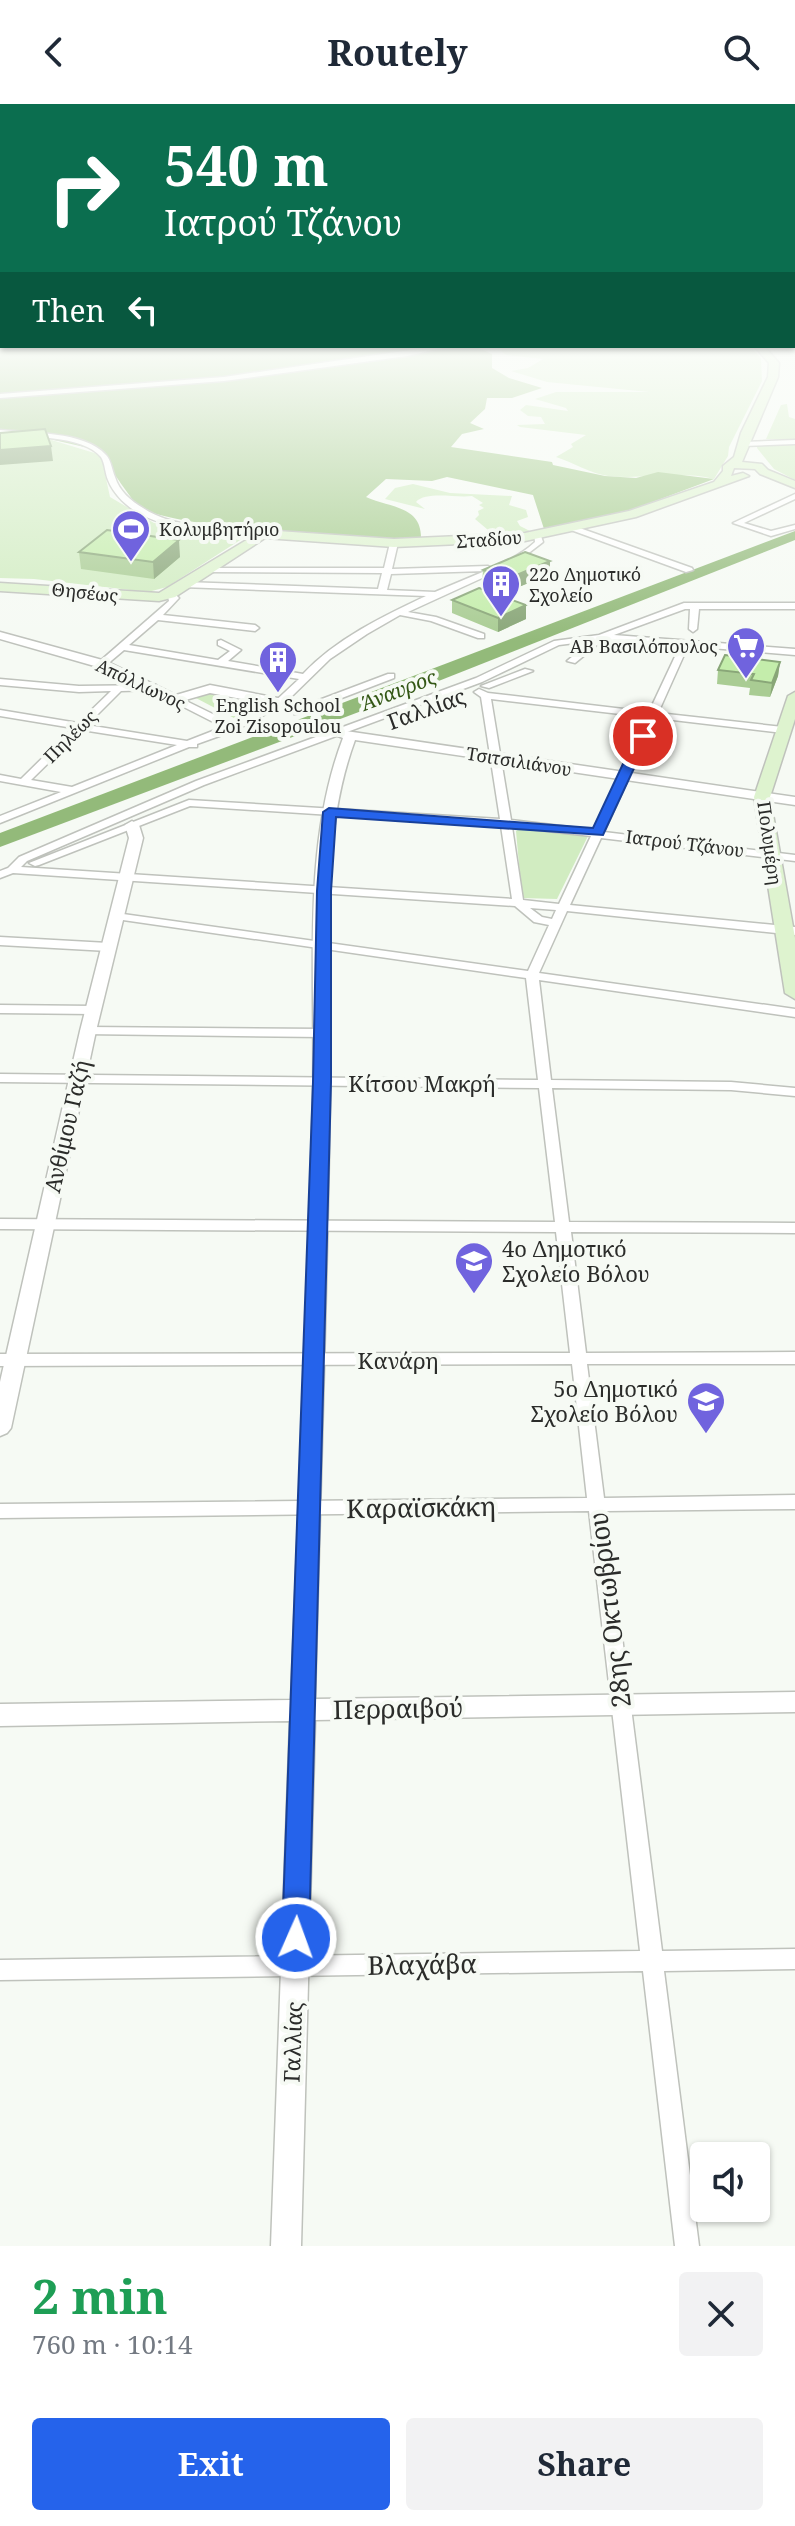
<!DOCTYPE html>
<meta charset="utf-8">
<style>
:root{--surface:#fff;--page:#f2f2f3;--text:#1f2937;--muted:#747a83;--accent:#2563eb}
body{margin:0;font-family:"Noto Serif",serif;background:var(--page);color:var(--text);height:100vh;display:flex;flex-direction:column;font-size:30px;white-space:nowrap}
*{box-sizing:border-box;margin:0}
p{font-size:26px;color:var(--muted)}
.icon{flex:none;width:44px;height:44px;fill:none;stroke:currentColor;stroke-width:2;stroke-linecap:round;stroke-linejoin:round}
.map{position:relative;height:2142px;overflow:hidden}
.panel{display:flex;flex-direction:column;background:var(--surface);flex:1}
.panel>*{flex:none}
.hud{position:absolute;left:0px;top:0px;width:796px;height:244px;box-shadow:0 2px 6px #0004;background:#0b6e4f;color:#fff;overflow:hidden}
.tools{position:absolute;left:690px;top:2038px;display:grid;gap:16px}
.tools a{display:grid;place-items:center;width:80px;height:80px;border-radius:8px;background:var(--surface);box-shadow:0 2px 6px #0004;font-size:40px}
.pin{position:absolute;display:grid;place-items:center;width:68px;height:68px;color:#fff;margin:-34px;border:4px solid #fff;border-radius:50%;box-shadow:0 2px 8px #0007}
.me{position:absolute;width:88px;margin:-44px;rotate:2deg;stroke-linejoin:round;filter:drop-shadow(0 0 6px #0008)}
.turn{display:flex;align-items:center;gap:28px;height:168px;padding:0 32px;font-size:36px}
.turn .icon{width:104px;height:104px;stroke-width:2.5}
.turn b{display:block;font-size:56px;line-height:68px}
.then{display:flex;align-items:center;height:76px;padding:0 32px;background:#0003;gap:16px;font-size:30px}
.round{display:grid;place-items:center;flex:none;width:84px;height:84px;border-radius:8px;background:var(--page)}
.headline{display:flex;align-items:center;justify-content:space-between;height:136px;padding:0 32px}
h1{font-size:48px;font-weight:700;line-height:60px;color:#1e9e55}
.primary-button{display:flex;gap:16px;margin-top:auto;padding:16px 32px}
.primary-button a{flex:1;height:92px;border-radius:8px;background:var(--accent);color:#fff;font-size:32px;font-weight:700;line-height:92px;text-align:center}
.primary-button a+a{background:var(--page);color:var(--text)}
header{display:flex;justify-content:space-between;align-items:center;height:104px;padding:0 32px;background:var(--surface);font-size:36px;font-weight:700}
.map>svg:first-child{display:block}
</style>
<header><svg class="icon" aria-label="back" viewBox="0 0 24 24"><path d="M15 5l-7 7 7 7"/></svg>Routely<svg class="icon" aria-label="search" viewBox="0 0 24 24"><circle cx="10" cy="10" r="6"/><path d="M15 15l6 6"/></svg></header>
<div class="map">
<svg width="795" height="2142" viewBox="0 0 795 2142">
<rect width="100%" height="100%" fill="#f6faf4"/>
<path fill="#d1ecc1" d="M495,242h255l11,12 1,23 -33,66 -1,9 -14,23c-36,-9 -71,1 -106,-3 -16,-2 -36,-14 -52,-19l17,-10 -2,-3 15,-9 -66,-8 -3,-2 28,-1 -4,-7 -13,-1 -8,-6 6,-5 42,6 -2,-3 -31,-9 21,-7h93l-102,-10 -36,-11 17,-3 15,-9 -37,-4z
M787,300l2,13 6,2v21l-29,-1 15,-34z
M0,333l45,1 56,17 9,42 44,26 94,12 -81,52 -19,5 -114,-13 -34,-1z
M795,340v36l-21,-11 -17,-21v-3z
M413,380l37,9 62,3 -3,9 17,5 2,7 -11,4 3,5 12,6 -38,3 -19,-16 4,-4 -1,-4 6,-3 -5,-3 4,-2 -11,-7c-17,2 -46,-5 -56,6l9,7 -40,-10 10,-11z
M210,588l57,12 -33,14 -40,-21z
M521,724l67,8 -31,63 -35,-1 -6,-67z"/>
<path fill="#a3ca8a" d="M0,238l2,4h472l18,8v14l17,10 33,10 -30,10h-25l-2,11 -15,14 14,6 -22,5 -11,13 101,15 1,3 52,11 31,2 22,-6 56,7 -80,30 -90,20 -11,-34 -86,-18 -15,4 -46,-2 -20,18c25,11 56,9 55,42 -41,3 -257,-11 -283,-33 -3,-2 -26,-35 -28,-39 -4,-7 -2,-10 -8,-16l-57,-13 -45,-1z"/>
<path fill="#93ba7a" d="M795,427v9l-407,161 -388,146v-14z"/>
<g fill="none" stroke-linecap="round" stroke-linejoin="round">
<g stroke="#bfc2bc" stroke-width="3">
<path id="minor" d="M438,242h13l-44,10 -183,25 -224,17v-4l224,-17z
M0,326c29,3 85,1 106,25 5,5 6,15 9,22 4,14 16,24 28,31 33,22 82,20 120,24l4,2 -4,2c-40,-3 -84,-3 -121,-21 -14,-7 -28,-20 -34,-35 -3,-7 -3,-17 -7,-23 -18,-22 -75,-20 -101,-23z
M795,336v4l-52,2 -4,-2 4,-2z
M795,390v5l-51,24 27,8 24,-6v4l-24,7 -38,-13z
M574,422l118,42 1,2 -7,2 -115,-42v-4z
M534,429h6l3,9 -26,20 -109,50 28,5 48,17v4h-6l-47,-17 -31,-6 -33,19 -37,25 -43,42 11,7 90,-34h6v4l-94,36h-6l-13,-8 -45,24 -39,14v3h-8l-189,76v-7l61,-24 -61,-11v-6l21,4 52,-51 -73,-12v-6l78,13 33,-32 -32,1 -79,-7v-6l79,7 77,-1v4l-3,1 -32,1 -34,34 100,16 36,-14 -51,-26v-4h6l53,26 39,-17 29,-27 -175,-29 -19,16h-6v-4l70,-61 -2,-9h6l6,6 -16,17 92,10 4,3 -4,3 -97,-11 -29,25 89,15 12,-9 -12,-6v-4l3,-1 20,10 -13,11 75,13c33,-35 80,-58 123,-78l-244,-9v-4l3,-1 193,7 4,-16 -176,-1 -4,-2 1,-2h181l6,-25 4,-2 4,2 -6,26 96,-3 4,2c16,-7 30,-14 43,-26zM485,467l-50,21 -48,-2 4,-16zM82,626l95,15 -105,42 -41,-7z
M684,499h111v6h-96l-2,20 -4,3 -4,-3 1,-20h-5l-71,26 181,14v6l-107,-9 -30,67 125,14 5,3 -5,3 -127,-15 -52,114 191,23v6l-194,-23 -31,67 225,22v8l-228,-24 -28,62 256,36v8l-256,-37 12,100 180,2 64,6v8l-64,-6 -179,-2 17,134 226,1v10l-224,-1 15,121 209,-1v12h-208l17,134 191,-3v14l-189,2 56,440 133,-2v20l-131,2 35,275h-24l-32,-275 -643,9v-20l640,-9 -51,-440 -589,7v-14l587,-6 -15,-134 -572,2v-12l570,-1 -14,-121 -556,-3v-10l555,3 -16,-134 -539,-6v-8l538,6 -12,-102 -410,-59 -6,-3 6,-3 412,58 21,-46 -15,-3 -19,-16 -502,-33 -13,5v-7l8,-3 11,-11 177,-76 280,-103 78,-37 45,-6zM603,536l77,6 -31,66 -161,-19 -9,-4 -5,3 7,5 19,122 -311,-19 -160,63 6,3 4,-1 151,-59 311,20 11,73 -491,-32 6,-6 177,-76 278,-103 77,-37 32,-4 -24,20 8,2zM491,595l155,18 -52,113 -83,-10zM512,723l79,9 -32,68 -36,-4zM530,804l26,2 -4,9 -10,-2z
M525,565l8,2 -44,17 -8,-2z
M0,833l108,6 6,4 -6,4 -108,-6z
M0,901l93,1 6,4 -6,4 -93,-1z
M88,923l235,2 6,4 -6,4 -239,-3 -2,-3 2,-3z"/>
</g>
<g stroke="#bfc2bc" stroke-width="3">
<path id="tertiary" d="M0,528l106,29 70,34 34,-10 73,14 6,4 -6,4 -73,-14 -35,10 -77,-36 -98,-28z
M339,626l456,67v8l-440,-65c-40,108 -23,241 -25,354 -3,202 -10,404 -15,605l480,-7v20l-480,8 -14,526h-30l19,-525 -290,5v-22l291,-4c8,-202 17,-405 22,-607 3,-116 -12,-245 30,-355l-10,-4z
M132,717l7,4 4,13 -47,193 -85,397 -4,5 -7,3v-54l80,-351 49,-193 -4,-13z"/>
</g>
<g stroke="#bfc2bc" stroke-width="3">
<path id="secondary" d="M754,242h10l15,17 -1,14 -36,85 20,2 6,6 27,11v7l-35,-14 -5,-5 -21,-1 -3,8 12,-3 6,3 -113,41 -111,24 -131,6 -129,-9 -90,59 -16,4 -159,-10v-8l159,10 104,-63 131,9 131,-6 104,-22 85,-29 9,-11v-5l11,-9 7,-24 27,-56 1,-14z
M795,588v27l-25,78 25,141v61l-10,-6 -31,-196 34,-101z"/>
</g>
<use href="#minor" fill="#fff" fill-rule="evenodd"/>
<use href="#tertiary" fill="#fff" fill-rule="evenodd"/>
<use href="#secondary" fill="#def3cf" fill-rule="evenodd"/>
</g>
<path fill="#a9cc93" d="M79,448l101,5 -26,22 -73,-10z
M483,466l67,4 -43,18 -25,-8z
M452,496l74,19 -28,13 -46,-19z
M780,558l-2,14 -8,21 -21,-2 1,-7 -33,-4 1,-14z"/>
<path fill="#89a678" d="M51,342l2,15 -53,4v-15z
M179,436l1,17 -26,22 -1,-17z
M550,457v13l-43,18v-13z
M526,501v14l-28,13v-14z
M780,558l-2,14 -8,21 2,-14z"/>
<path fill="#c4edab" stroke="#89a678" stroke-width="2" d="M45,325l6,17 -51,4v-17z
M107,426l72,10 -26,22 -74,-10z
M525,448l25,9 -43,18 -24,-9z
M479,484l47,17 -28,13 -46,-18z
M725,551l55,7 -8,21 -21,-3 3,-6 -36,-4z"/>
<linearGradient id="sky" x2="0" y2="1"><stop stop-color="#86b6bc"/><stop offset="0.44" stop-color="#fbfdfa"/><stop offset="1" stop-color="#fbfdfa" stop-opacity="0"/></linearGradient>
<rect width="795" height="538" fill="url(#sky)"/>
<path fill="#2563eb" stroke="#184099" stroke-width="2" d="M643,628l6,4 -46,99 -267,-18 -5,74v191l-22,856 -4,9 -9,4 -10,-4 -4,-9 31,-856 4,-191 6,-79 6,-4 264,20 43,-92z"/>
<defs>
<g id="stadium-pin" transform="scale(2)"><path d="M0 17L-7.5 6A9.5 9.5 0 1 1 7.5 6Z" fill="#7063de" stroke="#f6faf4"/><path d="M0-5a6.5 5 0 1 0 0 10a6.5 5 0 1 0 0-10ZM-3.5-1.8h7v3.6h-7Z" fill="#fff"/></g>
<g id="building-pin" transform="scale(2)"><path d="M0 17L-7.5 6A9.5 9.5 0 1 1 7.5 6Z" fill="#7063de" stroke="#f6faf4"/><path d="M-4-6H4V6H1V3H-1V6H-4ZM-2.5-4.3h1.7v1.8h-1.7ZM.8-4.3h1.7v1.8H.8ZM-2.5-1h1.7V.8h-1.7ZM.8-1h1.7V.8H.8Z" fill="#fff"/></g>
<g id="supermarket-pin" transform="scale(2)"><path d="M0 17L-7.5 6A9.5 9.5 0 1 1 7.5 6Z" fill="#7063de" stroke="#f6faf4"/><path d="M-6-5.5h2.5l.6 2H6L4.5 2H-2.5L-4.4-4H-6ZM-1.5 3.2a1.3 1.3 0 1 0 .1 0ZM3 3.2a1.3 1.3 0 1 0 .1 0Z" fill="#fff"/></g>
<g id="school-pin" transform="scale(2)"><path d="M0 17L-7.5 6A9.5 9.5 0 1 1 7.5 6Z" fill="#7063de" stroke="#f6faf4"/><path d="M0-5L7-2L0 1L-7-2ZM-4 1L0 2.5L4 1V4Q0 6-4 4Z" fill="#fff"/></g>
</defs>
<g fill-rule="evenodd">
<use href="#stadium-pin" x="131" y="425"/>
<use href="#building-pin" x="501" y="480"/>
<use href="#supermarket-pin" x="746" y="542"/>
<use href="#building-pin" x="278" y="556"/>
<use href="#school-pin" x="474" y="1157"/>
<use href="#school-pin" x="706" y="1297"/>
</g>
<g text-anchor="middle" dominant-baseline="central" stroke-width="8" stroke-linejoin="round" paint-order="stroke">
<g font-size="18" fill="#2b2c2a" stroke="#f6faf4" text-anchor="start">
<text x="159" y="425">Κολυμβητήριο</text>
<text x="529" y="470">22ο Δημοτικό<tspan x="529" dy="21">Σχολείο</tspan></text>
<text x="718" y="542" text-anchor="end">ΑΒ Βασιλόπουλος</text>
<text x="278" y="601" text-anchor="middle">English School<tspan x="278" dy="21">Zoi Zisopoulou</tspan></text>
</g>
<g font-size="18" fill="#2b2c2a" stroke="#f6faf4">
<text transform="translate(489 435) rotate(-4)">Σταδίου</text>
<text transform="translate(85 488) rotate(6)">Θησέως</text>
<text transform="translate(141 580) rotate(25)">Απόλλωνος</text>
<text transform="translate(70 632) rotate(-45)">Πηλέως</text>
<text transform="translate(519 657) rotate(9)">Τσιτσιλιάνου</text>
<text transform="translate(685 739) rotate(7)">Ιατρού Τζάνου</text>
<text transform="translate(770 739) rotate(82)">Πολυμέρη</text>
</g>
<g font-size="20" font-style="italic" fill="#335715" stroke="#f6faf4">
<text transform="translate(398 586) rotate(-21)">Άναυρος</text>
</g>
<g font-size="22" fill="#2b2c2a" stroke="#f6faf4">
<text transform="translate(426 604) rotate(-20)">Γαλλίας</text>
<text x="422" y="979">Κίτσου Μακρή</text>
<text transform="translate(66 1022) rotate(-77)">Ανθίμου Γαζή</text>
<text x="398" y="1256">Κανάρη</text>
<text transform="translate(292 1938) rotate(-88)">Γαλλίας</text>
</g>
<g font-size="22" fill="#2b2c2a" stroke="#f6faf4" text-anchor="start">
<text x="502" y="1144">4ο Δημοτικό<tspan x="502" dy="25">Σχολείο Βόλου</tspan></text>
<text x="678" y="1284" text-anchor="end">5ο Δημοτικό<tspan x="678" dy="25">Σχολείο Βόλου</tspan></text>
</g>
<g font-size="26" fill="#2b2c2a" stroke="#f6faf4">
<text transform="translate(421 1403) rotate(-1)">Καραϊσκάκη</text>
<text transform="translate(609 1506) rotate(-97)">28ης Οκτωβρίου</text>
<text transform="translate(398 1604) rotate(-1)">Περραιβού</text>
<text transform="translate(422 1860) rotate(-1)">Βλαχάβα</text>
</g>
</g>
</svg>
<div class="tools">
<a><svg class="icon" aria-label="sound" viewBox="0 0 24 24"><path d="M4 9h4l5-4v14l-5-4H4zM17 9q2 3 0 6"/></svg></a>
</div>
<div class="pin" style="left:643px;top:632px;background:#d93025"><svg class="icon" aria-label="arrive" viewBox="0 0 24 24"><path d="M6 21V4h12l-3 4 3 4H6"/></svg></div>
<svg class="me" style="left:296px;top:1834px" viewBox="-20 -20 40 40"><circle r="17" fill="#2563eb" stroke="#fff" stroke-width="3"/><path d="M0-11L8 9 0 5-8 9z" fill="#fff"/></svg>
<div class="hud">
<div class="turn"><svg class="icon" aria-label="right" viewBox="0 0 24 24"><path d="M7 20v-9h11M14 6l5 5-5 5"/></svg><div><b>540 m</b>Ιατρού Τζάνου</div></div>
<div class="then">Then<svg class="icon" aria-label="left" viewBox="0 0 24 24"><path d="M17 20v-9H6M10 6l-5 5 5 5"/></svg></div>
</div>
</div>
<section class="panel">
<div class="headline"><div><h1>2 min</h1><p>760 m · 10:14</p></div><a class="round"><svg class="icon" aria-label="close" viewBox="0 0 24 24"><path d="M6 6l12 12M18 6L6 18"/></svg></a></div>
<div class="primary-button"><a>Exit</a><a>Share</a></div>
</section>
